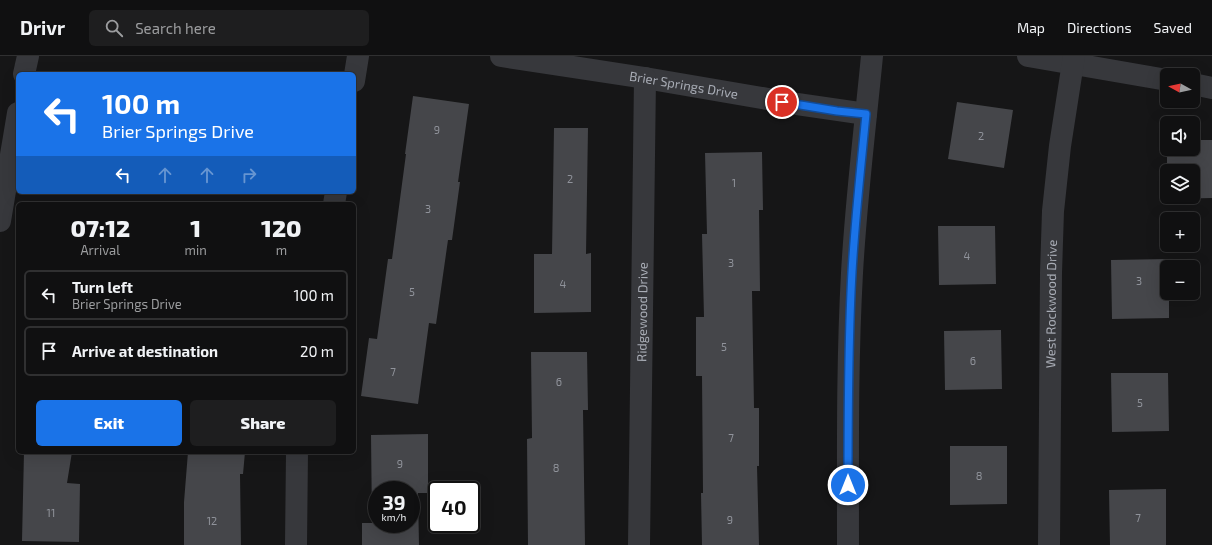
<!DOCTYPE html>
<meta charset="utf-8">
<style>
:root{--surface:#101011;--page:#1e1e1f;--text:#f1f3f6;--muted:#9c9d9f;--line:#303031;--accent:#1a73e8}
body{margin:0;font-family:"Exo 2",sans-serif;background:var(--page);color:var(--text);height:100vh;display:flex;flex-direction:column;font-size:15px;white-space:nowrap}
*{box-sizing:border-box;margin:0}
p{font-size:13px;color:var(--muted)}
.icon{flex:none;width:22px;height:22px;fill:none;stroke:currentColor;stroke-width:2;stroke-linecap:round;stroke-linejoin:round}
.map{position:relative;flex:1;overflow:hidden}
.drawer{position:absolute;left:16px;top:146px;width:340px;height:252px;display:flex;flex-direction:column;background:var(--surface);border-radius:6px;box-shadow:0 4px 16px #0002,0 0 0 1px var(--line)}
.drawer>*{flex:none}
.hud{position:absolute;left:16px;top:16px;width:340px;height:122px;border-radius:6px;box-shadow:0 4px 16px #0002,0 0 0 1px var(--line);background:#1a73e8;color:#fff;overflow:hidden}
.needle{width:26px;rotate:278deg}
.tools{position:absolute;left:1160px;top:12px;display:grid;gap:8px}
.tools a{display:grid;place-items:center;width:40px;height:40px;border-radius:6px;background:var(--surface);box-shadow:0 4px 16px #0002,0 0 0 1px var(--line);font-size:20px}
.speed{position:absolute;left:368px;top:425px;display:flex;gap:8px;font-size:20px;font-weight:700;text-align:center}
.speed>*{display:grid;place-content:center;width:52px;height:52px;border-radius:50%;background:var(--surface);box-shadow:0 4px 16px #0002,0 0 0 1px var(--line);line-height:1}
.speed small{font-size:10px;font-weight:400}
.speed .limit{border:2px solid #111;border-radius:6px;background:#fff;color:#111}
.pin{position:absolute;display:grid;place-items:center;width:34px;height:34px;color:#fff;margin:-17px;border:2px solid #fff;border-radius:50%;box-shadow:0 1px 4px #0007}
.me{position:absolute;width:44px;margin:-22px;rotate:0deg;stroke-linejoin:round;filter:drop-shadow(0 0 3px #0008)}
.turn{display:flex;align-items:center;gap:14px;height:84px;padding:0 20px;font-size:18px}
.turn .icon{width:52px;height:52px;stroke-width:2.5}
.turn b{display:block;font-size:28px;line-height:34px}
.lanes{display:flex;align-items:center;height:38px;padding:0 20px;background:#0003;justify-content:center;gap:20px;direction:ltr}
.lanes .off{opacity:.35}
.eta{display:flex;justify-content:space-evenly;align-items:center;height:68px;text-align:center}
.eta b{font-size:24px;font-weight:800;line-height:28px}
.button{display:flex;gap:8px;margin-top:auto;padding:8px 20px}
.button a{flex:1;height:46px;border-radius:6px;background:var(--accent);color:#fff;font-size:16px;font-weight:800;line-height:46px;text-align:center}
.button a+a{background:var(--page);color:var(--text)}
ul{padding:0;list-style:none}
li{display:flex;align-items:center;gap:12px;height:50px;margin:0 8px 6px;padding:0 12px;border:2px solid var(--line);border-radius:6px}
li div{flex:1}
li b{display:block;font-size:15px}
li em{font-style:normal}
header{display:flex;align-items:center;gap:24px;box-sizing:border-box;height:56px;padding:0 20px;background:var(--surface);border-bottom:1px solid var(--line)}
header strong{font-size:19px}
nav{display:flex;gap:22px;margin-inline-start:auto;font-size:14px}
.search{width:280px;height:36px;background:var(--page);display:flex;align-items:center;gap:10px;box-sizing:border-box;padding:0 14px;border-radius:6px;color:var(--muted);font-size:15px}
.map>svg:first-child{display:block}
</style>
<header>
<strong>Drivr</strong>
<div class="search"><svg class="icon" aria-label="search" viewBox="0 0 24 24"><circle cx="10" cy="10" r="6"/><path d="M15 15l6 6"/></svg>Search here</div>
<nav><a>Map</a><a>Directions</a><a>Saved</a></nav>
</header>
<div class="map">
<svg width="1212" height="489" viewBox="0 0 1212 489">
<rect width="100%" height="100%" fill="#161617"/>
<path fill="#45464a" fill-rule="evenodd" d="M413,40l56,8 -11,78h2l-8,58h-4l-12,84 -7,-1 -11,81 -57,-8 8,-58 8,1 11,-80h4l14,-105h-1z
M957,46l56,8 -9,58 -56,-9z
M554,72h34l-2,126 5,-1v59l-57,1v-59h18z
M1167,84v9h26v-9h19v58l-44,1v-2h25v-26h-26z
M762,96l1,58h-4l1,81h-8l2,117h5v58h-2l2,79h-57l-1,-52h2l-1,-117h-6v-59h8l-2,-83h5l-2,-81z
M938,170h57l1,58 -57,1z
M1168,203v8h-1v26h2v25l-57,1 -1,-59z
M1001,274l1,59 -57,1 -1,-59z
M531,296h56l1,58h-5l2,135h-57l-1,-106 5,-1z
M1111,317h57l1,58 -57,1z
M428,378v59h-10l1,52h-57v-22h10l-1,-88zM377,434h34v34h-34z
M950,390h57v58l-57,1z
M24,396h48l-5,31 13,1 -1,58 -57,-1z
M188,396h57l-2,22h-3l1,71h-57v-43z
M1166,433v56h-56l-1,-55z"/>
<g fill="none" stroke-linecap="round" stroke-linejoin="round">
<g stroke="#37383c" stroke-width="22">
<path id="s1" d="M501,0l144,22 152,26 69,10"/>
<path d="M1028,0l139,24"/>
<path d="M24,18l4,-18"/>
<path d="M354,25l4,-25"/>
<path d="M1193,28l19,4"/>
<path d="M334,148l2,-12"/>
<path d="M0,165l18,-108"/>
<path d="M296,489l1,-93"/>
<path id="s2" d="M639,489l6,-467"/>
<path id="s3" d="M1049,489l2,-272 2,-62 7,-65 14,-90"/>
</g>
<path stroke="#37383c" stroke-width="22" d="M848,489c0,-91 -1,-182 4,-272 4,-73 13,-145 20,-217"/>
</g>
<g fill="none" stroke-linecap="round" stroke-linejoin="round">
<g stroke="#114b97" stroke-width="10">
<path id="route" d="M782,46l55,9 29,3c-5,52 -11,105 -14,158 -4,71 -4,142 -4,213"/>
</g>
<use href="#route" stroke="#1a73e8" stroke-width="7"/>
</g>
<g text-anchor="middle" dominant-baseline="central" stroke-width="4" stroke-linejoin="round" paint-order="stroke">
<g font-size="11" fill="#90939b">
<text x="437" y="73">9</text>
<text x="981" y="79">2</text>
<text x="570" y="122">2</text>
<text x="734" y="126">1</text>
<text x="428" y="152">3</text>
<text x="967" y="199">4</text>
<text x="731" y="206">3</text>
<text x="1139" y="224">3</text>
<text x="563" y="227">4</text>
<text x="412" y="235">5</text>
<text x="724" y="290">5</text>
<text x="973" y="304">6</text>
<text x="393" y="315">7</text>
<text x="559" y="325">6</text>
<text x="1140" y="346">5</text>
<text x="731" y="381">7</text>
<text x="400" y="407">9</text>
<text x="556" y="411">8</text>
<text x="979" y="419">8</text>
<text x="51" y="456">11</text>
<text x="1138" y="461">7</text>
<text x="730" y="463">9</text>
<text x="212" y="464">12</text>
</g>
<g font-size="13" fill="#a9adb6" stroke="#111112">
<text stroke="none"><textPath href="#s1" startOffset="185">Brier Springs Drive</textPath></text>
<text stroke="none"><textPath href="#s3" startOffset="241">West Rockwood Drive</textPath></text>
<text stroke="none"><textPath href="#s2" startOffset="233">Ridgewood Drive</textPath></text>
</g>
</g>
</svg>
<div class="tools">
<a><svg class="needle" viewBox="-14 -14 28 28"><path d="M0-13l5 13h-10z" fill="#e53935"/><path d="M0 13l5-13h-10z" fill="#9c9d9f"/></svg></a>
<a><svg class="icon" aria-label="sound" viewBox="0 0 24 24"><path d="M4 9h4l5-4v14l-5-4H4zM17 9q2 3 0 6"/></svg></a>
<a><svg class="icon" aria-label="layers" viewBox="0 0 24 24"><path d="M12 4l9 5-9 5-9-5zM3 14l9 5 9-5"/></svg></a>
<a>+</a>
<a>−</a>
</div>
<div class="speed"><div>39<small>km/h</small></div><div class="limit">40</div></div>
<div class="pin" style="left:782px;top:46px;background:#d93025"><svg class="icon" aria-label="arrive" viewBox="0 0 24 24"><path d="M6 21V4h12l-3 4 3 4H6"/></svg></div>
<svg class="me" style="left:848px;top:429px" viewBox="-20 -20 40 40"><circle r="17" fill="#1a73e8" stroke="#fff" stroke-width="3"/><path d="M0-11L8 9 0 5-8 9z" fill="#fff"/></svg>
<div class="hud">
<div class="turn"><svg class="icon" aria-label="left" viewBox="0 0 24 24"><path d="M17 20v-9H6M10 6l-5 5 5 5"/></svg><div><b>100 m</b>Brier Springs Drive</div></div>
<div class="lanes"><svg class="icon" aria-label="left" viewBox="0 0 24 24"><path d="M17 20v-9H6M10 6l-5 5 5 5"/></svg><svg class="icon off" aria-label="ahead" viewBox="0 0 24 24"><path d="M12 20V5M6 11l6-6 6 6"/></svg><svg class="icon off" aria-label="ahead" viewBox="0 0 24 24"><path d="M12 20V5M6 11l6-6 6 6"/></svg><svg class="icon off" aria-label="right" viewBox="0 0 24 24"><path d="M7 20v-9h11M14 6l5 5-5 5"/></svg></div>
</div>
<section class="drawer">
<div class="eta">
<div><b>07:12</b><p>Arrival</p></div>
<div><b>1</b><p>min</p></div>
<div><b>120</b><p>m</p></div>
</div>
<ul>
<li><svg class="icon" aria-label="left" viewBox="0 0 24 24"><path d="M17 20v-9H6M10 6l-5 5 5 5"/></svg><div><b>Turn left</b><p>Brier Springs Drive</p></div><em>100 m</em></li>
<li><svg class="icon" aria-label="arrive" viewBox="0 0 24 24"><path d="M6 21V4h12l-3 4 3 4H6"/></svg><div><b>Arrive at destination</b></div><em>20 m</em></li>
</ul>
<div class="button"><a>Exit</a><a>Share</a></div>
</section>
</div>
